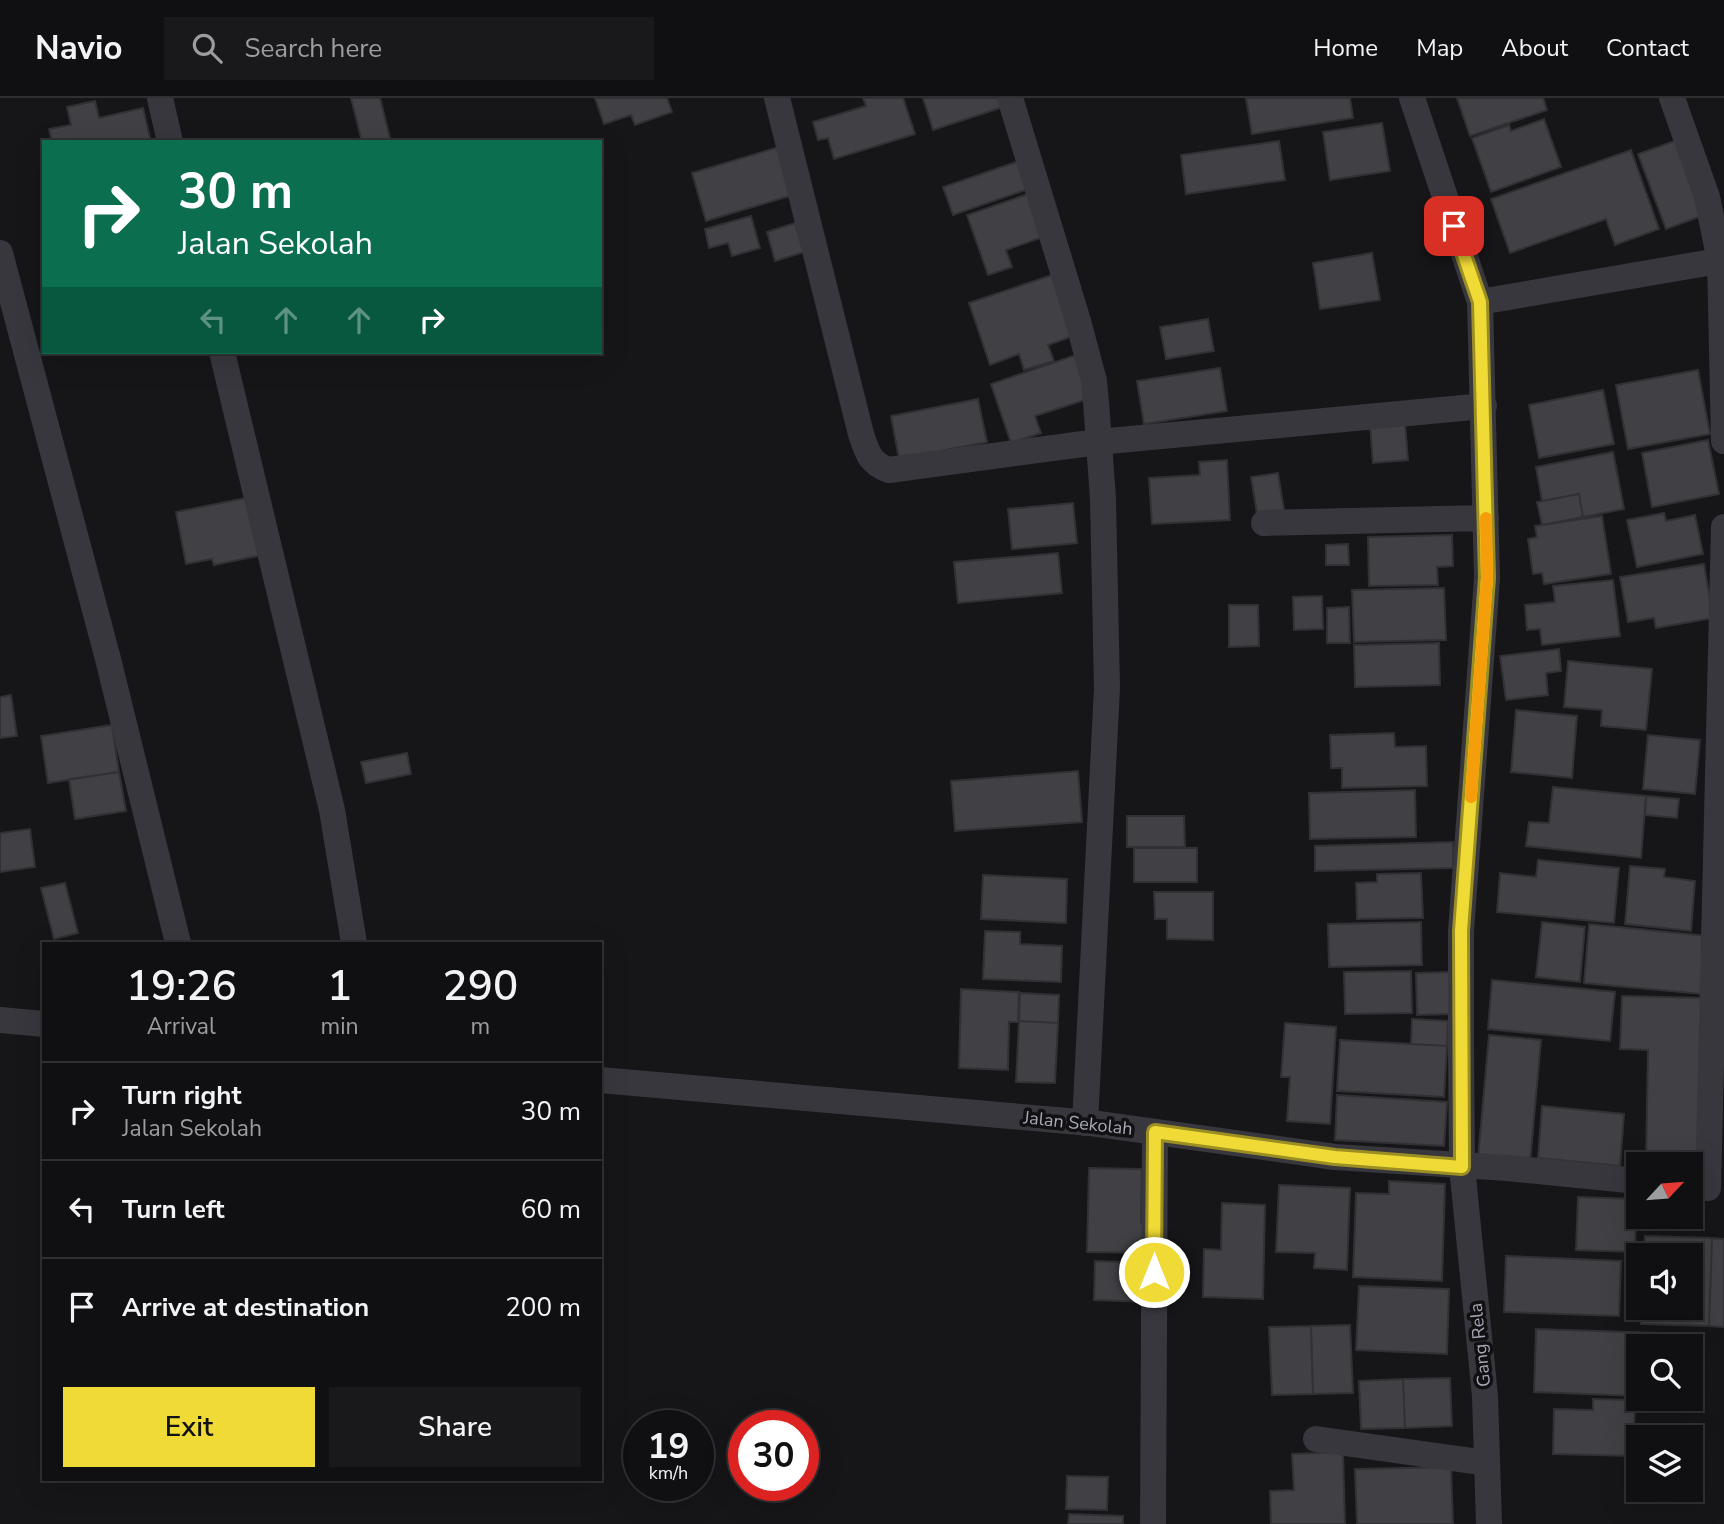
<!DOCTYPE html>
<style>
:root{--surface:#101012;--page:#19191b;--text:#f1f3f6;--muted:#9c9d9f;--line:#303032;--accent:#efda36}
body{margin:0;font-family:"Nunito Sans",sans-serif;background:var(--page);color:var(--text);height:100vh;display:flex;flex-direction:column;font-size:26px;white-space:nowrap}
*{box-sizing:border-box;margin:0}
p{font-size:23px;color:var(--muted)}
.icon{flex:none;width:38px;height:38px;fill:none;stroke:currentColor;stroke-width:2;stroke-linecap:round;stroke-linejoin:round}
.map{position:relative;flex:1;overflow:hidden}
.details{position:absolute;left:42px;top:844px;width:560px;height:539px;display:flex;flex-direction:column;background:var(--surface);border-radius:0px;box-shadow:0 7px 28px #0002,0 0 0 2px var(--line)}
.details>*{flex:none}
.hud{position:absolute;left:42px;top:42px;width:560px;height:214px;border-radius:0px;box-shadow:0 7px 28px #0002,0 0 0 2px var(--line);background:#0b6e4f;color:#fff;overflow:hidden}
.needle{width:46px;rotate:64deg}
.tools{position:absolute;left:1626px;top:1054px;display:grid;gap:14px}
.tools a{display:grid;place-items:center;width:77px;height:77px;border-radius:0px;background:var(--surface);box-shadow:0 7px 28px #0002,0 0 0 2px var(--line);font-size:35px}
.speed{position:absolute;left:623px;top:1312px;display:flex;gap:14px;font-size:35px;font-weight:700;text-align:center}
.speed>*{display:grid;place-content:center;width:91px;height:91px;border-radius:50%;background:var(--surface);box-shadow:0 7px 28px #0002,0 0 0 2px var(--line);line-height:1}
.speed small{font-size:18px;font-weight:400}
.speed .limit{border:10px solid #d22;background:#fff;color:#111}
.pin{position:absolute;display:grid;place-items:center;width:60px;height:60px;color:#fff;margin:-30px;border-radius:14px;box-shadow:0 4px 10px #0006}
.me{position:absolute;width:77px;margin:-38px;rotate:0deg;stroke-linejoin:round;filter:drop-shadow(0 0 5px #0008)}
.turn{display:flex;align-items:center;gap:24px;height:147px;padding:0 21px;font-size:32px}
.turn .icon{width:91px;height:91px;stroke-width:2.5}
.turn b{display:block;font-size:49px;line-height:60px}
.lanes{display:flex;align-items:center;height:66px;padding:0 21px;background:#0003;justify-content:center;gap:35px;direction:ltr}
.lanes .off{opacity:.35}
.eta{display:flex;justify-content:space-evenly;align-items:center;height:119px;text-align:center}
.eta b{font-size:42px;font-weight:600;line-height:49px}
.primary-button{display:flex;gap:14px;margin-top:auto;padding:14px 21px}
.primary-button a{flex:1;height:80px;border-radius:0px;background:var(--accent);color:#111;font-size:28px;font-weight:600;line-height:80px;text-align:center}
.primary-button a+a{background:var(--page);color:var(--text)}
ul{padding:0;list-style:none}
li{display:flex;align-items:center;gap:21px;height:98px;padding:0 21px;border-top:2px solid var(--line)}
li div{flex:1}
li b{display:block;font-size:26px}
li em{font-style:normal}
header{display:flex;align-items:center;gap:42px;box-sizing:border-box;height:98px;padding:0 35px;background:var(--surface);border-bottom:2px solid var(--line)}
header strong{font-size:33px}
nav{display:flex;gap:38px;margin-inline-start:auto;font-size:24px}
.search{width:490px;height:63px;background:var(--page);display:flex;align-items:center;gap:18px;box-sizing:border-box;padding:0 24px;border-radius:0px;color:var(--muted);font-size:26px}
.map>svg:first-child{display:block}
</style>
<header>
<strong>Navio</strong>
<div class="search"><svg class="icon" aria-label="search" viewBox="0 0 24 24"><circle cx="10" cy="10" r="6"/><path d="M15 15l6 6"/></svg>Search here</div>
<nav><a>Home</a><a>Map</a><a>About</a><a>Contact</a></nav>
</header>
<div class="map">
<svg width="1724" height="1426" viewBox="0 0 1724 1426">
<rect width="100%" height="100%" fill="#161618"/>
<path fill="#404045" stroke="#313034" stroke-width="2" d="M351,0h29l11,44h-29z
M595,0h72l5,14 -37,13 -4,-10 -27,9z
M863,0h40l12,36 -81,25 -6,-21 -10,2 -5,-18 53,-16z
M923,0h77l3,9 -70,23z
M1246,0h104l3,20 -101,16z
M1457,0h86l4,12 -77,26z
M95,3l4,17 44,-10 8,34h-99l-3,-13 22,-4 -4,-18z
M1544,21l17,48 -70,25 -19,-54 37,-13 2,6z
M1382,25l8,48 -60,9 -7,-48z
M1683,40l27,75 -44,16 -28,-75z
M1279,43l6,39 -99,14 -5,-39z
M779,49l14,48 -87,26 -14,-48z
M1631,52l28,79 -44,16 -9,-26 -96,34 -19,-54z
M1022,62l9,28 -78,27 -10,-28z
M1034,94l15,43 -43,15 6,17 -24,8 -21,-60z
M751,118l9,32 -28,8 -4,-13 -19,5 -4,-19z
M795,125l9,29 -29,9 -8,-29z
M1372,155l8,47 -60,9 -7,-46z
M1055,176l21,61 -28,10 6,16 -30,9 -5,-16 -29,11 -21,-62z
M1208,221l6,32 -48,8 -6,-32z
M1076,257l15,43 -56,18 6,17 -30,10 -20,-59z
M1220,270l7,43 -83,13 -7,-43z
M1698,272l12,64 -82,15 -12,-64z
M1603,292l11,54 -75,14 -10,-53z
M978,301l9,43 -88,17 -8,-43z
M1405,324l3,38 -35,3 -3,-39z
M1708,342l11,54 -67,13 -10,-54z
M1613,354l11,57 -41,8 -4,-23 -37,7 -6,-34z
M1227,362l3,60 -78,4 -3,-46 51,-3 -1,-13z
M1278,375l6,37 -27,4 -6,-37z
M1579,396l4,23 -41,8 -5,-23z
M251,399l11,58 -48,10 -2,-6 -26,5 -10,-52z
M1073,405l4,40 -65,6 -4,-40z
M1664,415l2,8 29,-6 8,39 -66,13 -10,-47z
M1602,418l9,58 -67,10 -2,-11 -9,1 -5,-35 9,-2 -2,-11z
M1452,437l1,31 -16,1 1,18 -69,1 -1,-49z
M1348,446l1,21h-23v-20z
M1058,455l4,40 -104,10 -4,-41z
M1704,466l9,54 -57,10 -2,-10 -26,4 -8,-45z
M1613,482l7,56 -78,9 -2,-16 -13,1 -2,-25 30,-3 -2,-16z
M1444,490l2,52 -92,2 -2,-52z
M1322,498l1,33 -29,1 -1,-33z
M1229,507h29l1,41 -30,1z
M1349,509l1,36h-23v-35z
M1439,545l1,42 -85,2 -1,-42z
M1559,551l2,22 -15,2 2,22 -42,5 -6,-44z
M1568,563l84,8 -6,61 -45,-4 1,-16 -38,-3z
M11,597l6,41 -17,2v-41z
M1516,612l61,6 -5,62 -61,-6z
M112,627l7,47 -71,11 -7,-47z
M1394,635l1,14 31,-1 1,40 -85,2v-20h-11l-1,-33z
M1648,637l52,5 -5,54 -52,-5z
M407,655l4,21 -45,9 -5,-21z
M1078,673l4,51 -127,9 -4,-50z
M119,674l7,39 -51,8 -6,-40z
M1553,689l93,9 -5,62 -115,-12 3,-24 20,1z
M1415,692l1,47 -106,2 -1,-46z
M1646,698l33,3 -2,19 -32,-3z
M1127,718h57l1,31h-58z
M30,731l5,38 -35,5v-39z
M1453,744v26l-138,3v-25z
M1134,750h63v34h-63z
M1538,762l81,8 -5,55 -117,-11 3,-39 36,4z
M1630,768l35,3 -1,8 31,4 -4,50 -66,-7z
M1421,775l2,45 -66,1 -1,-36 21,-1v-8z
M983,777l84,4 -1,44 -85,-4z
M65,785l13,50 -24,6 -13,-51z
M1154,794h59v48l-46,-1v-20h-12z
M1421,824l1,43 -93,2 -1,-43z
M1542,824l43,5 -5,55 -44,-5z
M1589,826l118,12 -5,58 -118,-11z
M985,833l35,1v12l42,2 -1,36 -78,-3z
M1411,873l1,42 -67,1 -1,-42z
M1450,874l1,42 -34,1 -1,-42z
M1492,882l123,12 -5,49 -122,-12z
M961,891l58,3 -1,30h-9l-1,48 -49,-2z
M1020,895l39,2 -1,28 -39,-2z
M1622,898l83,2 -4,173 -11,-1v-6h-44l2,-114 -28,-1z
M1412,921l36,2 -1,25 -36,-2z
M1019,923l39,2 -3,60 -39,-1z
M1285,925l51,4 -6,97 -43,-3 3,-44h-9z
M1489,937l52,5 -11,123 -52,-5z
M1340,942l107,6 -3,51 -107,-6z
M1337,997l110,7 -3,44 -109,-6z
M1542,1008l82,8 -4,52 -82,-8z
M1089,1070l53,1 -1,54h12l-1,30 -65,-1z
M1389,1083l56,3 -3,97 -89,-4 3,-84 33,1z
M1279,1087l71,3 -3,82 -33,-2 1,-15 -39,-1z
M1578,1099l58,2 -1,53 -59,-2z
M1222,1105l43,2 -2,94 -60,-2 1,-48 17,1z
M1645,1138l67,2 -3,88 -68,-2 1,-17h48v-52h-46z
M1712,1140l12,1v88l-15,-1z
M1506,1158l115,5 -2,55 -115,-4z
M1095,1163l56,2 -2,39 -55,-2z
M1359,1188l90,3 -2,65 -91,-4z
M1350,1227l3,68 -40,1 -2,-68z
M1311,1228l2,68 -41,1 -3,-68z
M1536,1231l123,4v13h-21v50l-104,-4z
M1450,1280l2,48 -47,2 -2,-49z
M1403,1281l2,49 -44,1 -2,-48z
M1593,1301l42,1 -2,56 -80,-2 1,-45 39,1z
M1343,1354l2,72h-74l-1,-33 24,-1 -2,-36z
M1451,1369l2,57h-96l-2,-55z
M1067,1378l41,1 -1,33 -41,-1z
M1069,1416l54,2v8h-55z"/>
<g fill="none" stroke-linecap="round" stroke-linejoin="round">
<path stroke="#37373d" stroke-width="26" d="M160,0l10,44
M777,0l84,336c6,18 9,30 28,36l209,-28 386,-36
M1010,0l68,223 16,60 2,21 7,97 4,189 -22,435
M1412,0l68,204 7,276 -26,353v114l1,122 23,229 4,128
M1672,0l35,99 13,64 4,180
M0,155l108,406 70,284
M1480,204l244,-42
M222,254l110,458 22,133
M1264,425l222,-5
M0,922l44,4
M600,982l491,43 244,34 172,11 131,13
M1708,1090l16,-661
M1316,1341l171,24
M1153,1426l2,-392"/>
</g>
<g fill="none" stroke-linecap="round" stroke-linejoin="round">
<g stroke="#9b8e23" stroke-width="18">
<path id="route" d="M1154,1174l1,-140 180,25 127,10 -1,-236 26,-353 -7,-276 -26,-76"/>
</g>
<use href="#route" stroke="#efda36" stroke-width="12"/>
<path stroke="#f59e0b" stroke-width="12" d="M1471,699l16,-219 -1,-60"/>
</g>
<g text-anchor="middle" dominant-baseline="central" stroke-width="7" stroke-linejoin="round" paint-order="stroke">
<g font-size="18" fill="#a8a9b7" stroke="#111113">
<text transform="translate(1078 1025) rotate(6)">Jalan Sekolah</text>
<text transform="translate(1480 1247) rotate(-96)">Gang Rela</text>
</g>
</g>
</svg>
<div class="tools">
<a><svg class="needle" viewBox="-14 -14 28 28"><path d="M0-13l5 13h-10z" fill="#e53935"/><path d="M0 13l5-13h-10z" fill="#9c9d9f"/></svg></a>
<a><svg class="icon" aria-label="sound" viewBox="0 0 24 24"><path d="M4 9h4l5-4v14l-5-4H4zM17 9q2 3 0 6"/></svg></a>
<a><svg class="icon" aria-label="search" viewBox="0 0 24 24"><circle cx="10" cy="10" r="6"/><path d="M15 15l6 6"/></svg></a>
<a><svg class="icon" aria-label="layers" viewBox="0 0 24 24"><path d="M12 4l9 5-9 5-9-5zM3 14l9 5 9-5"/></svg></a>
</div>
<div class="speed"><div>19<small>km/h</small></div><div class="limit">30</div></div>
<div class="pin" style="left:1454px;top:128px;background:#d93025"><svg class="icon" aria-label="arrive" viewBox="0 0 24 24"><path d="M6 21V4h12l-3 4 3 4H6"/></svg></div>
<svg class="me" style="left:1154px;top:1174px" viewBox="-20 -20 40 40"><circle r="17" fill="#efda36" stroke="#fff" stroke-width="3"/><path d="M0-11L8 9 0 5-8 9z" fill="#fff"/></svg>
<div class="hud">
<div class="turn"><svg class="icon" aria-label="right" viewBox="0 0 24 24"><path d="M7 20v-9h11M14 6l5 5-5 5"/></svg><div><b>30 m</b>Jalan Sekolah</div></div>
<div class="lanes"><svg class="icon off" aria-label="left" viewBox="0 0 24 24"><path d="M17 20v-9H6M10 6l-5 5 5 5"/></svg><svg class="icon off" aria-label="ahead" viewBox="0 0 24 24"><path d="M12 20V5M6 11l6-6 6 6"/></svg><svg class="icon off" aria-label="ahead" viewBox="0 0 24 24"><path d="M12 20V5M6 11l6-6 6 6"/></svg><svg class="icon" aria-label="right" viewBox="0 0 24 24"><path d="M7 20v-9h11M14 6l5 5-5 5"/></svg></div>
</div>
<section class="details">
<div class="eta">
<div><b>19:26</b><p>Arrival</p></div>
<div><b>1</b><p>min</p></div>
<div><b>290</b><p>m</p></div>
</div>
<ul>
<li><svg class="icon" aria-label="right" viewBox="0 0 24 24"><path d="M7 20v-9h11M14 6l5 5-5 5"/></svg><div><b>Turn right</b><p>Jalan Sekolah</p></div><em>30 m</em></li>
<li><svg class="icon" aria-label="left" viewBox="0 0 24 24"><path d="M17 20v-9H6M10 6l-5 5 5 5"/></svg><div><b>Turn left</b></div><em>60 m</em></li>
<li><svg class="icon" aria-label="arrive" viewBox="0 0 24 24"><path d="M6 21V4h12l-3 4 3 4H6"/></svg><div><b>Arrive at destination</b></div><em>200 m</em></li>
</ul>
<div class="primary-button"><a>Exit</a><a>Share</a></div>
</section>
</div>
